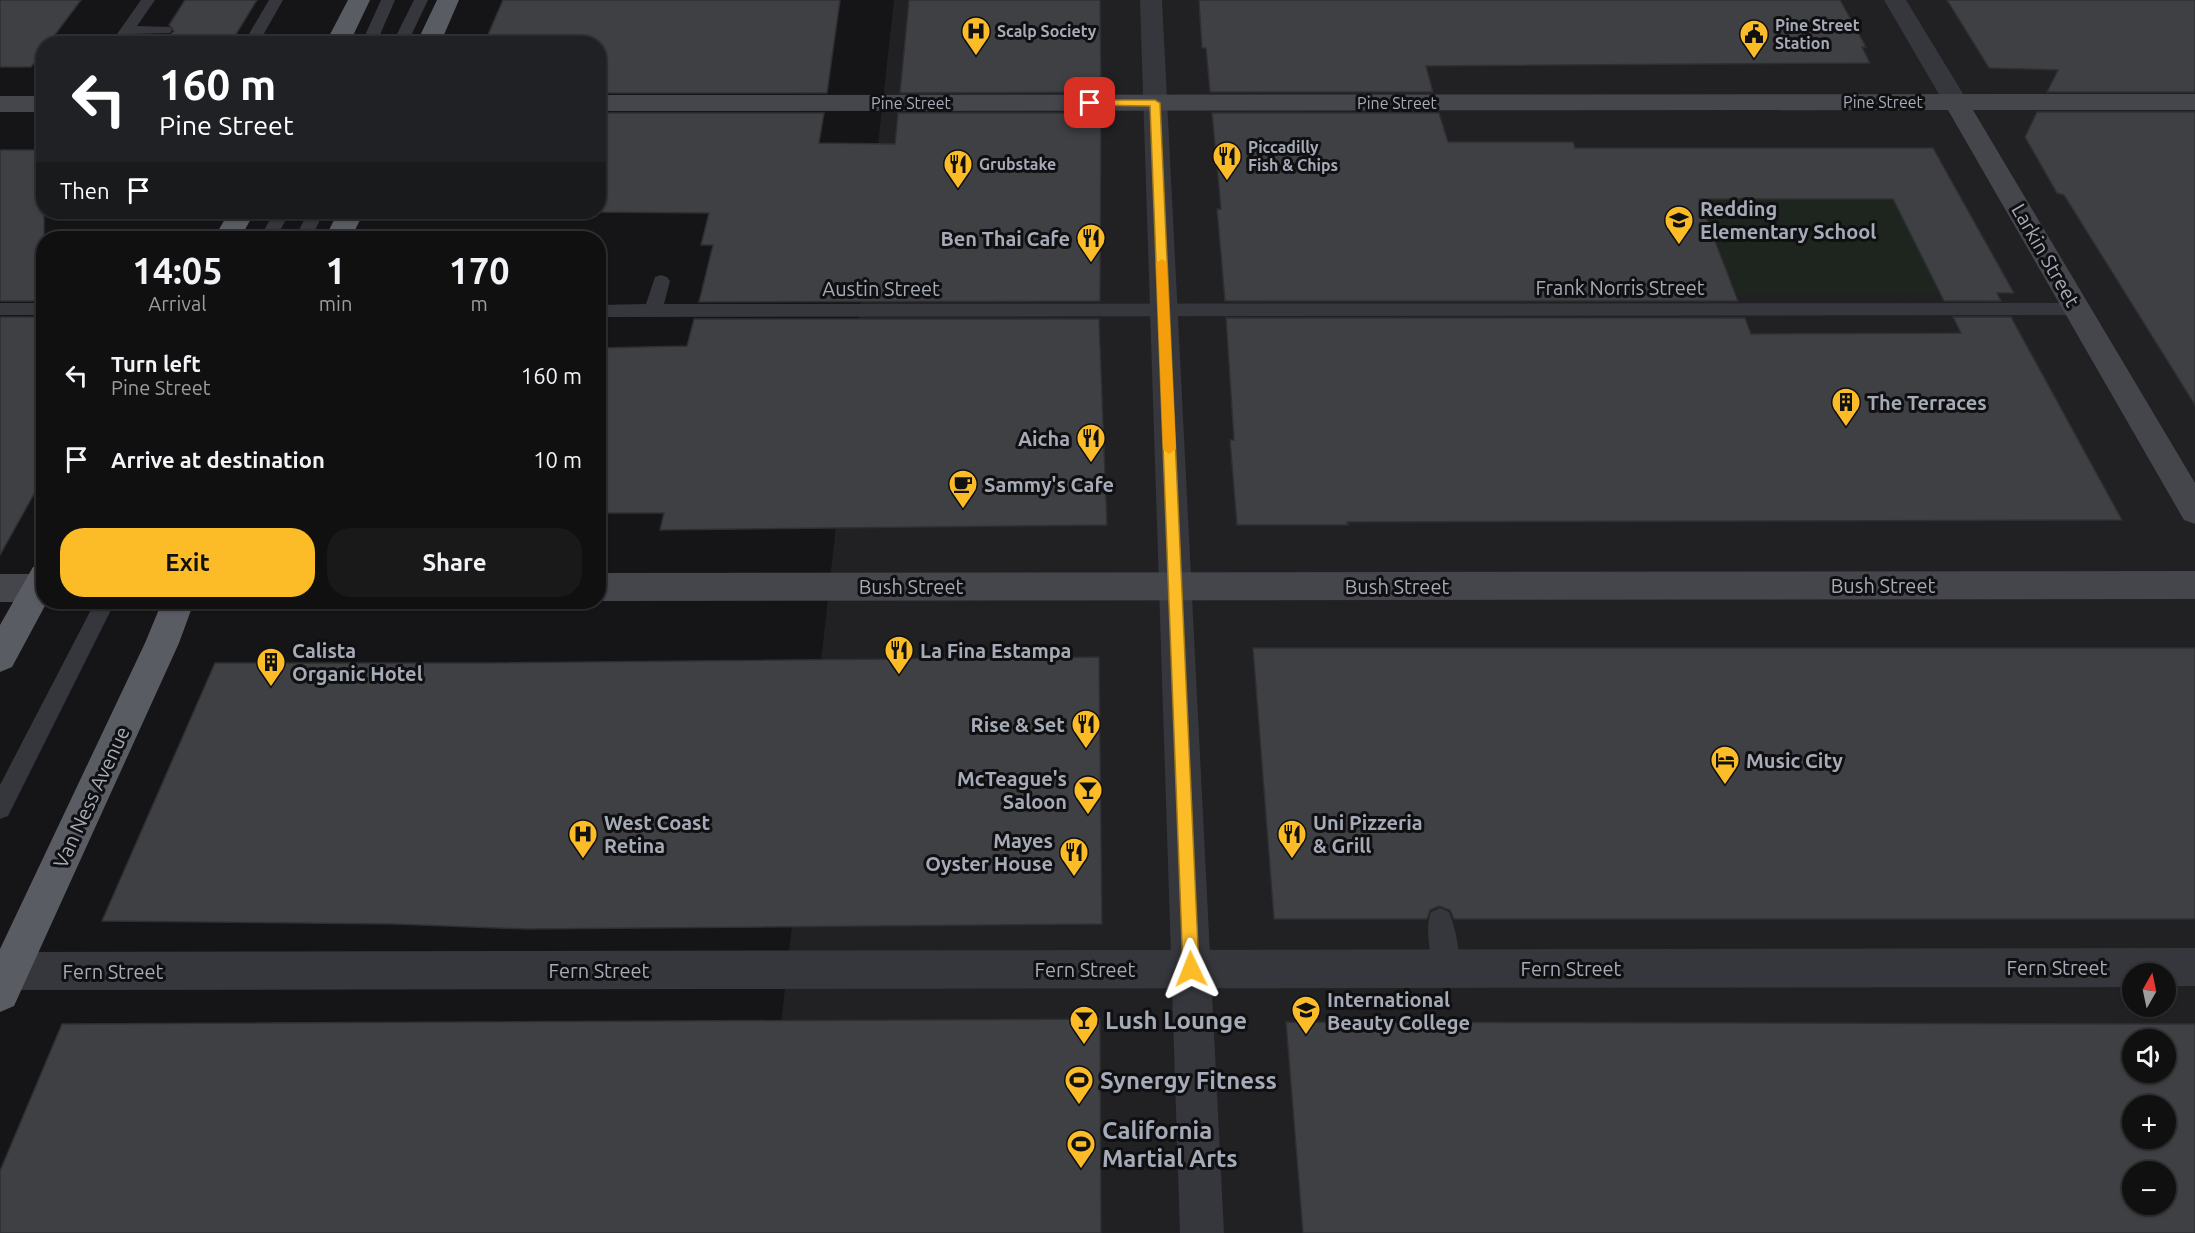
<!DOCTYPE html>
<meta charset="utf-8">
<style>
:root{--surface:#101011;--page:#19191a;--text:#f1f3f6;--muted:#9c9d9f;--line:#303031;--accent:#fcbc28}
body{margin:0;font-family:Ubuntu,sans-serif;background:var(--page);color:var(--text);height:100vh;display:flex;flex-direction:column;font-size:22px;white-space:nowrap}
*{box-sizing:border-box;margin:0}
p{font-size:20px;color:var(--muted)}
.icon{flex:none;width:33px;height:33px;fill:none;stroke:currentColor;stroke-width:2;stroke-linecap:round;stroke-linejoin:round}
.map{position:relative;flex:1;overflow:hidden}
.sheet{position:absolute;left:36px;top:231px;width:570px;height:378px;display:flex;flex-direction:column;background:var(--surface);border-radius:24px;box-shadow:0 2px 4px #0004,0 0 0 2px var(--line)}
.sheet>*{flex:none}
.banner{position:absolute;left:36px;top:36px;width:570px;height:183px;border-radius:24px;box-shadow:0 2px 4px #0004,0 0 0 2px var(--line);background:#202124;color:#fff;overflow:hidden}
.needle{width:39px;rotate:9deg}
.tools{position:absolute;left:2122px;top:963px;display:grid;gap:12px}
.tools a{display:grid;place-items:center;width:54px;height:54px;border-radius:50%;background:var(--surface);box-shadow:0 2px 4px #0004,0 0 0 2px var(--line);font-size:30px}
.pin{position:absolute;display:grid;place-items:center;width:51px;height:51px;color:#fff;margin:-26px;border-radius:12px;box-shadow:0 3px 9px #0006}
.me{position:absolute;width:66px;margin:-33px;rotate:358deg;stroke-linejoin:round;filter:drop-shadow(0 0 4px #0008)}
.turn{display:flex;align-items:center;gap:21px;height:126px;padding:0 24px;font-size:27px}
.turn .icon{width:78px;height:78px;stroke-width:2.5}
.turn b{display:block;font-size:42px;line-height:51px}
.then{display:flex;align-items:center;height:57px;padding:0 24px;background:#0003;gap:12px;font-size:22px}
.eta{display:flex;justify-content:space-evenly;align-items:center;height:102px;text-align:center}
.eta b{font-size:36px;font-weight:600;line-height:42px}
.cta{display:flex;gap:12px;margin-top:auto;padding:12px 24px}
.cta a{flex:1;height:69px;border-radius:24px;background:var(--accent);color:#111;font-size:24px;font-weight:600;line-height:69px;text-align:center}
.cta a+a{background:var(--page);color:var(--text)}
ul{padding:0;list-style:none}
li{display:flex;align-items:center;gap:18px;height:84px;padding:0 24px}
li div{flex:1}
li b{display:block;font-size:22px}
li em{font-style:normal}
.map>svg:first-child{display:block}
</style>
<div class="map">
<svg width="2195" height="1233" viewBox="0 0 2195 1233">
<rect width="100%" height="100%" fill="#151517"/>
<path fill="#212124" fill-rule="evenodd" d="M894,0h1301v1233h-1437zM2133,974h33v32h-33zM2133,1040h33v32h-33zM2133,1106h33v32h-33zM2133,1172h33v32h-33z"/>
<path fill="#1d251e" d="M1699,199h194l47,94h-205z"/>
<path fill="#3f4044" stroke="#2f2f33" stroke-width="1.5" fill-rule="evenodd" d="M0,0h81l-33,44h-4v6l-13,17h-31z
M185,0h72l-27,44h-73l5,-9h8l4,-4 -5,-6z
M503,0h337l-13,93h-229v-49h-114z
M909,0h191l1,92 -201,1z
M1199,0h641l26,47h-4l8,16 -444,3 7,26h-223l-4,-44h-4z
M1947,0h248v92h-148l11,-22 -69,-2z
M2037,112h158v293l-131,-210 -7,-2 -32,-56z
M598,113h226l-5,30 76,1 3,-31h203l-1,188 -401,1 14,-57h-12l8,-32 -111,-1z
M1212,113h227l9,29h125l2,6h358l81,145h-17l4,8h-57l-51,-102h-194l39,102h-513l-8,-92h4z
M0,150h44v151h-44z
M0,317h44v159l-44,79z
M1953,317h58l111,203 -775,2 1,3h-111l-7,-85h4l-8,-122h519l6,16 210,-1z
M694,319h405l8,206 -447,5 4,-17h-66v-165l89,-2z
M1253,648h942v271h-741l-4,-9 -11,-4 -9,4 -3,9h-153z
M1099,657l3,267 -576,5 -132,-5 -292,-3 113,-258h260z
M1100,1019l1,214h-1101v-62l62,-147z
M1286,1022l909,2v209h-892zM2133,1040h33v32h-33zM2133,1106h33v32h-33zM2133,1172h33v32h-33z"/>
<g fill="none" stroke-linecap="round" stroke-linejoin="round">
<path fill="#36373c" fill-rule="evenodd" d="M141,0h14l-18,26 33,1 2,3 -2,3 -39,1 -6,10h-15z
M269,0h14l-25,44h-15z
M381,0h14l-19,44h-15z
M414,0h14l-21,44h-15z
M274,212h16l-14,26h-16z
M308,212h16l-13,26h-16z
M661,275l6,2 3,4 -6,23 1413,-1 6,1 3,5 -3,5 -6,1 -1479,2v-12l48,-1 9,-27z
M0,303h44v12h-44z
M95,602h20l-107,214 -8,3v-34z
M1440,908l9,4c7,17 14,49 7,66l-9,3 -9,-3c-7,-17 -14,-49 -7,-66z"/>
<path fill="#36373c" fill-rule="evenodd" d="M2195,948v38h-29v-12h-33v13l-2122,3 -11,-4v-30l11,-4z"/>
<path fill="#36373c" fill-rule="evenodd" d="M1140,0h22l62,1233h-44z
M1884,0h22l62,102 -3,6 -9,2 -9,-2z"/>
<path fill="#44464c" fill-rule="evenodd" d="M2195,94v16h-222l222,373v41l-11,-4 -236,-410 -1350,1v-16z
M0,96h44v16h-44z
M2195,571v28l-1597,2v-28z
M0,574h44l1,28h-45z"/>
<path fill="#5a5c64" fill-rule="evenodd" d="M348,0h22l-21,44h-24z
M437,0h22l-19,44h-24z
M229,212h26l-15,26h-26z
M338,212h26l-13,26h-26z
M44,564v38h3l-35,65 -12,5v-47l33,-58z
M162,602h32l-15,41 -165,363 -14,6v-63l145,-306z"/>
</g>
<path fill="#fcbc28" stroke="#a47a1a" stroke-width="1.5" d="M1090,100h65l5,3 39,866 -3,6 -5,2 -6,-2 -2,-6 -33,-863 -64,-1 -1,-2z"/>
<path fill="#f59e0b" d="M1162,259l5,4 9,186 -7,5 -6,-5 -7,-186z"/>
<defs>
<g id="hospital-pin" transform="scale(1.5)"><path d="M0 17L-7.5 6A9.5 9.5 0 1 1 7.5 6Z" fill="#fcbc28" stroke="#101012"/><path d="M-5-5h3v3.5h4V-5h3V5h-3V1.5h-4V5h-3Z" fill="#111"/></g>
<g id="civic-pin" transform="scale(1.5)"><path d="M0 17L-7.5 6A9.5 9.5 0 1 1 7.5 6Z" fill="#fcbc28" stroke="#101012"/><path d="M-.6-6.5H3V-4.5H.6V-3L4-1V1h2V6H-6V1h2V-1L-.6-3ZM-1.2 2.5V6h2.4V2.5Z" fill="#111"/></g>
<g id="restaurant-pin" transform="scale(1.5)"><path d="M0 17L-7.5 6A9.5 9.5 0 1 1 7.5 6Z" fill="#fcbc28" stroke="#101012"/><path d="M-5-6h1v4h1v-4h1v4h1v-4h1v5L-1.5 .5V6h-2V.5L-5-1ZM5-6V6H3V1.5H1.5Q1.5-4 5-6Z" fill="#111"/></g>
<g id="school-pin" transform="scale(1.5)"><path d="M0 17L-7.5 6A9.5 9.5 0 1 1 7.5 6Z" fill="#fcbc28" stroke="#101012"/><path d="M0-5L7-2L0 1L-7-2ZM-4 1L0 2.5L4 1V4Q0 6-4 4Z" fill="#111"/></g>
<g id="building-pin" transform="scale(1.5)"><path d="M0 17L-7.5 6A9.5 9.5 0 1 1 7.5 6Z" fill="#fcbc28" stroke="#101012"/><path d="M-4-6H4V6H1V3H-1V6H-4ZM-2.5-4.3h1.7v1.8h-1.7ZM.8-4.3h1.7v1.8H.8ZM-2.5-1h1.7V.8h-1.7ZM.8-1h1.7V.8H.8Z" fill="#111"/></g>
<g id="cafe-pin" transform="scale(1.5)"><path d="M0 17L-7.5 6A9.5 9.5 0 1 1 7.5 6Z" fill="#fcbc28" stroke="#101012"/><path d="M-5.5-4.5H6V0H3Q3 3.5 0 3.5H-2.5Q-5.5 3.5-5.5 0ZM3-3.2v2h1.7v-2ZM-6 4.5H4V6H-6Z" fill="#111"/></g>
<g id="hotel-pin" transform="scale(1.5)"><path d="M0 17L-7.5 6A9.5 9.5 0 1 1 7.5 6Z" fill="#fcbc28" stroke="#101012"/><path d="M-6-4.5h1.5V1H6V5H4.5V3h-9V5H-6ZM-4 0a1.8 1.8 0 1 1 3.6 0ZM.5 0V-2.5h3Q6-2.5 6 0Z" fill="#111"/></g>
<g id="bar-pin" transform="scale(1.5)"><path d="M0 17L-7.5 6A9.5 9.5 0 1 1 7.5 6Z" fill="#fcbc28" stroke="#101012"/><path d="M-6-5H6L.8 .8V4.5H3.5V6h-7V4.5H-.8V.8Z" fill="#111"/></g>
<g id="stadium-pin" transform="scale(1.5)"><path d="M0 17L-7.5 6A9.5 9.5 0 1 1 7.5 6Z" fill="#fcbc28" stroke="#101012"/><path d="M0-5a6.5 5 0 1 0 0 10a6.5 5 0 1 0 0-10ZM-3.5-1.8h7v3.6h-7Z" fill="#111"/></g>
</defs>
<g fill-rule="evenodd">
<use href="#hospital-pin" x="976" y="31"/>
<use href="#civic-pin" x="1754" y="34"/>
<use href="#restaurant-pin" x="1227" y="156"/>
<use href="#restaurant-pin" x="958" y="164"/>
<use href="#school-pin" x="1679" y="220"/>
<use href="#restaurant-pin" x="1091" y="238"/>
<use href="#building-pin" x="1846" y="402"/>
<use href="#restaurant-pin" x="1091" y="438"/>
<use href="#cafe-pin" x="963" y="484"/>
<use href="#restaurant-pin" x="899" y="650"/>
<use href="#building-pin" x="271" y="662"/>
<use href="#restaurant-pin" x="1086" y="724"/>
<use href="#hotel-pin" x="1725" y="760"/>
<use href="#bar-pin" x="1088" y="790"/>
<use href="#hospital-pin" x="583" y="834"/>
<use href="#restaurant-pin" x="1292" y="834"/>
<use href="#restaurant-pin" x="1074" y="852"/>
<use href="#school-pin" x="1306" y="1010"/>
<use href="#bar-pin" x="1084" y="1020"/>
<use href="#stadium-pin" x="1079" y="1080"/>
<use href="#stadium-pin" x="1081" y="1144"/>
</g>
<g text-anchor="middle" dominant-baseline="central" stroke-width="6" stroke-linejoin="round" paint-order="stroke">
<g font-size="16" font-weight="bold" fill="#a6abb8" stroke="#101012" text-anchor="start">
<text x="1775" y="25">Pine Street<tspan x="1775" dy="18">Station</tspan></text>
<text x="997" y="31">Scalp Society</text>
<text x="1248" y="147">Piccadilly<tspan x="1248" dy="18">Fish &amp; Chips</tspan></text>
<text x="979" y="164">Grubstake</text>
</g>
<g font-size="16" fill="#a6abb8" stroke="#101012">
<text x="1883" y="102">Pine Street</text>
<text x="911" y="103">Pine Street</text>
<text x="1397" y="103">Pine Street</text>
</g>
<g font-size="20" font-weight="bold" fill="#a6abb8" stroke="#101012" text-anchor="start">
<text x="1700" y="208">Redding<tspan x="1700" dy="23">Elementary School</tspan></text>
<text x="1070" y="238" text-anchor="end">Ben Thai Cafe</text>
<text x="1867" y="402">The Terraces</text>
<text x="1070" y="438" text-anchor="end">Aicha</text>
<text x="984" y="484">Sammy's Cafe</text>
<text x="292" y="650">Calista<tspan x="292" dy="23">Organic Hotel</tspan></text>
<text x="920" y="650">La Fina Estampa</text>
<text x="1065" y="724" text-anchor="end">Rise &amp; Set</text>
<text x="1746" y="760">Music City</text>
<text x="1067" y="778" text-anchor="end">McTeague's<tspan x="1067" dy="23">Saloon</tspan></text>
<text x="604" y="822">West Coast<tspan x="604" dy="23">Retina</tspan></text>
<text x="1313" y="822">Uni Pizzeria<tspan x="1313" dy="23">&amp; Grill</tspan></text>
<text x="1053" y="840" text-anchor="end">Mayes<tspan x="1053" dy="23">Oyster House</tspan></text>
<text x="1327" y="999">International<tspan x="1327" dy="23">Beauty College</tspan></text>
</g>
<g font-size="20" fill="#a6abb8" stroke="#101012">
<text transform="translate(2046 255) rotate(60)">Larkin Street</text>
<text x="1620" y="287">Frank Norris Street</text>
<text x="881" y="288">Austin Street</text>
<text x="1883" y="585">Bush Street</text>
<text x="911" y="586">Bush Street</text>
<text x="1397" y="586">Bush Street</text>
<text transform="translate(91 797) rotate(-65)">Van Ness Avenue</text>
<text x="2057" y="967">Fern Street</text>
<text x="1571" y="968">Fern Street</text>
<text x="1085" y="969">Fern Street</text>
<text x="599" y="970">Fern Street</text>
<text x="113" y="971">Fern Street</text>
</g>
<g font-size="24" font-weight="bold" fill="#a6abb8" stroke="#101012" text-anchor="start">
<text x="1105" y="1020">Lush Lounge</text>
<text x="1100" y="1080">Synergy Fitness</text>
<text x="1102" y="1130">California<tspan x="1102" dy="28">Martial Arts</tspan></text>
</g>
</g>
</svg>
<div class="tools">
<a><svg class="needle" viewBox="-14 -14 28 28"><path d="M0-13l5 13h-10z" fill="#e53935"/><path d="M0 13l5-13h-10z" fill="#9c9d9f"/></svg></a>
<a><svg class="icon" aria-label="sound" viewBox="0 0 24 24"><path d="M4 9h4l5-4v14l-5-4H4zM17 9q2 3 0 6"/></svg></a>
<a>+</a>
<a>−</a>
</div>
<div class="pin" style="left:1090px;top:103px;background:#d93025"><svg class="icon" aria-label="arrive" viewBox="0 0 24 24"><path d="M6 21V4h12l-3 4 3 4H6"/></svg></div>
<svg class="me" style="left:1191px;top:969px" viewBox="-20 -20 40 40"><path d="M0-17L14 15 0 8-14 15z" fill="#fcbc28" stroke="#fff" stroke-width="4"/></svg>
<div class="banner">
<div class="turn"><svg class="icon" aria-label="left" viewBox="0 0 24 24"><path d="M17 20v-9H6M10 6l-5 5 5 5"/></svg><div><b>160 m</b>Pine Street</div></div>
<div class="then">Then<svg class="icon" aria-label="arrive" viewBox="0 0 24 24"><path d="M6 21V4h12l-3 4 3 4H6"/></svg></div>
</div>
<section class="sheet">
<div class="eta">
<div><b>14:05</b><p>Arrival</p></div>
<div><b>1</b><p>min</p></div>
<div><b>170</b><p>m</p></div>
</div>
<ul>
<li><svg class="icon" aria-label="left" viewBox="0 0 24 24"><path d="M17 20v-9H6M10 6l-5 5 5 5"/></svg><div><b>Turn left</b><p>Pine Street</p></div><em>160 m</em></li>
<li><svg class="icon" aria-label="arrive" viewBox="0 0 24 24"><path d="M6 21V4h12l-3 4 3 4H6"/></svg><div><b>Arrive at destination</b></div><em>10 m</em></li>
</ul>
<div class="cta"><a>Exit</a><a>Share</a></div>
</section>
</div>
